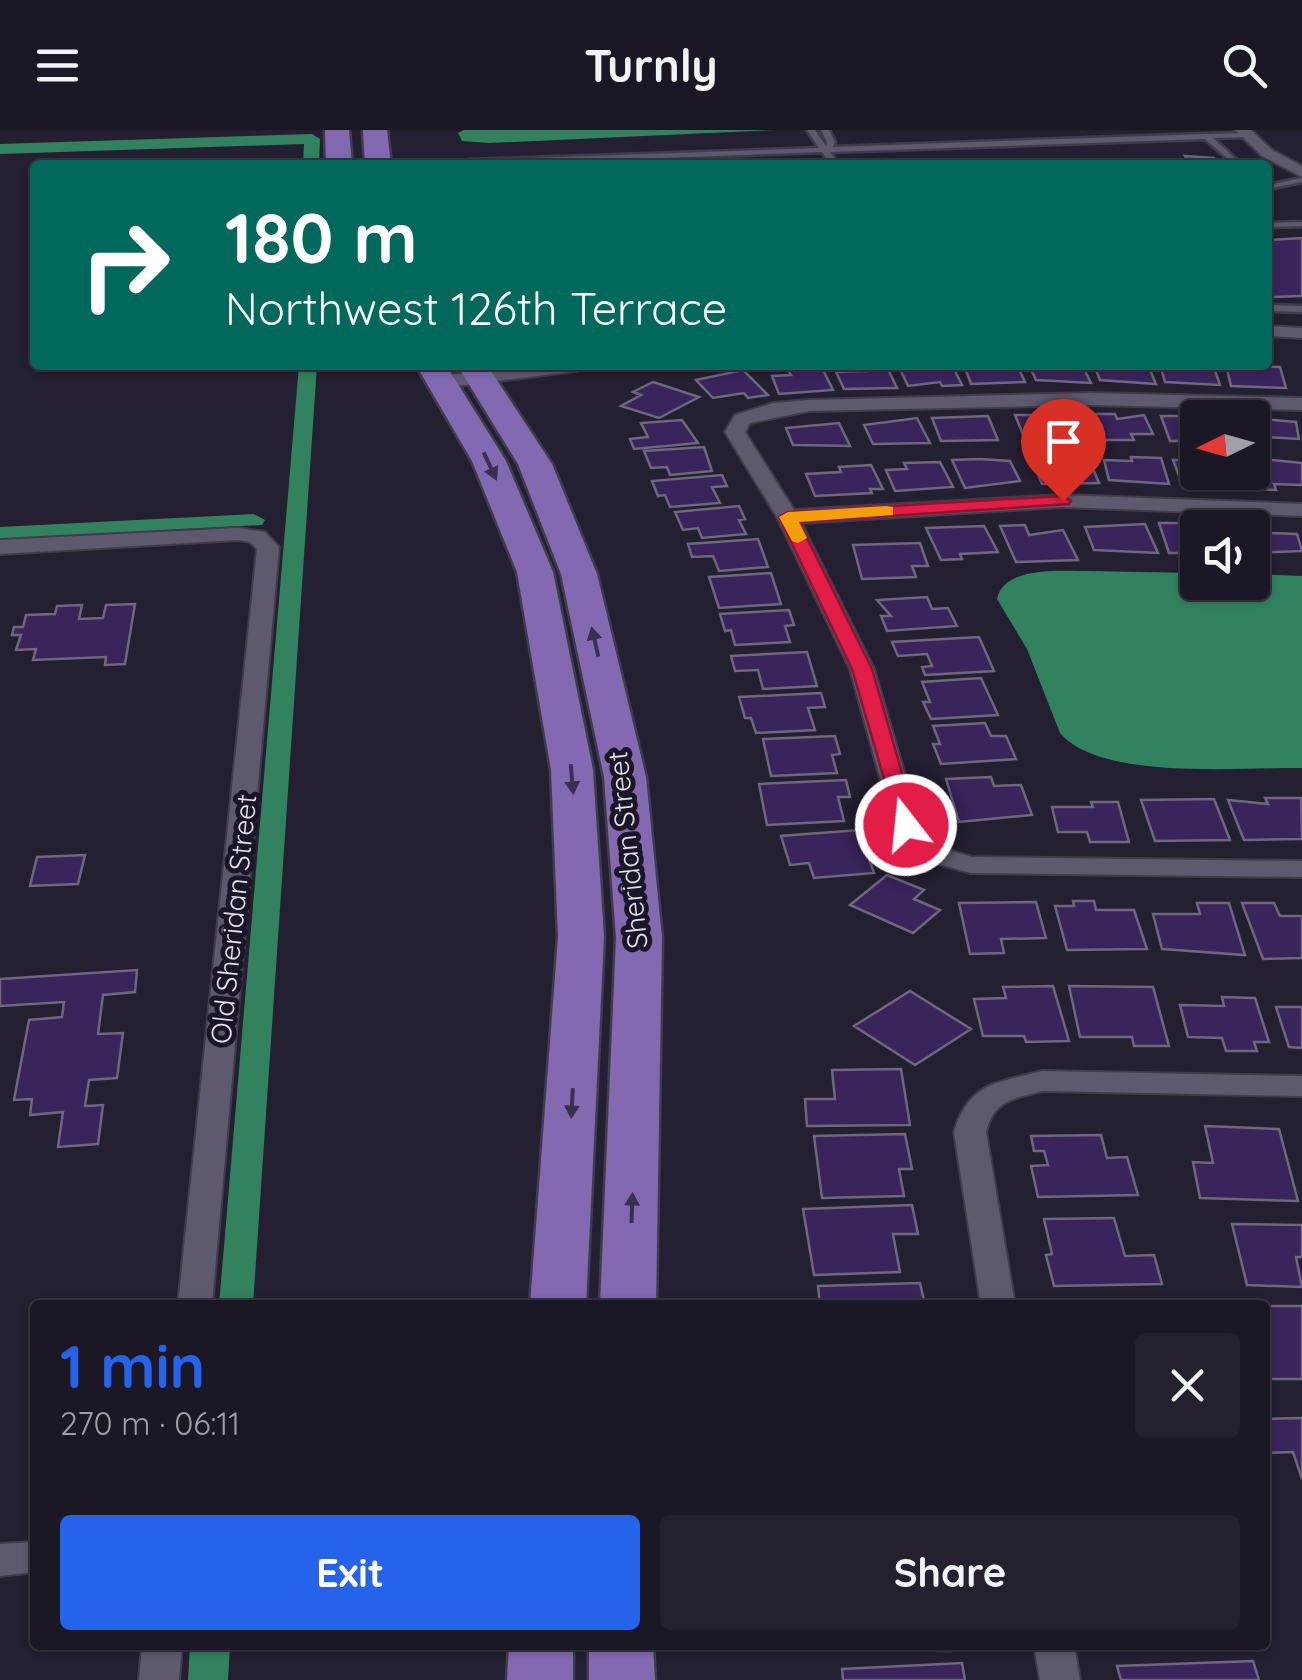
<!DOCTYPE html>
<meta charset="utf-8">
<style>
:root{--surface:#1b1725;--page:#24202d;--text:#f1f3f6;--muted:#a09fa7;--line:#393642;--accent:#2563eb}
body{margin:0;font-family:Quicksand,sans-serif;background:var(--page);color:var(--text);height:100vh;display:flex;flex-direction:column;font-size:38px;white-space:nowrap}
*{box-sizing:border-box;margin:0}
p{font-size:32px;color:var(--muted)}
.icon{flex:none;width:55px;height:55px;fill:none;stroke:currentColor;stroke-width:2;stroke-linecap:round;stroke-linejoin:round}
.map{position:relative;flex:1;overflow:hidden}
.drawer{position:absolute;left:30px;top:1170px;width:1240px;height:350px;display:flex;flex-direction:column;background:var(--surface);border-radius:10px;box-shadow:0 2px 8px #0004,0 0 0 2px var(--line)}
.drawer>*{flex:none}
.hud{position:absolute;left:30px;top:30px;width:1242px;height:210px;border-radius:10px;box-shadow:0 2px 8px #0004,0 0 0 2px var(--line);background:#00695c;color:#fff;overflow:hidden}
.needle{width:65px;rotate:265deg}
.buttons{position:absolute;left:1180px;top:270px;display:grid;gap:20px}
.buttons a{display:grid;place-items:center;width:90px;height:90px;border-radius:10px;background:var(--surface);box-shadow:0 2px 8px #0004,0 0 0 2px var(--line);font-size:50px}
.pin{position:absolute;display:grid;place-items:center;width:85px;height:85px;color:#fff;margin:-102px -42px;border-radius:50% 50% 50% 0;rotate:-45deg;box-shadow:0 0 10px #0007}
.pin .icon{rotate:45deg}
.me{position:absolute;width:110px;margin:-55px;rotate:344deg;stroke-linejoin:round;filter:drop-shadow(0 0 8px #0008)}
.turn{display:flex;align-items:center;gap:35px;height:210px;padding:0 30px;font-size:45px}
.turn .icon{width:130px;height:130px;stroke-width:2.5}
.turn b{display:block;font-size:70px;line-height:85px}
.round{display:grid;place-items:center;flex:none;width:105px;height:105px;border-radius:10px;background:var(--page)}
.summary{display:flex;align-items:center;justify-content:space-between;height:170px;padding:0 30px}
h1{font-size:60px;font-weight:700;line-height:75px;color:var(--accent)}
.cta{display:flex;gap:20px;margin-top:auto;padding:20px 30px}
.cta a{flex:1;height:115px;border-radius:10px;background:var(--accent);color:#fff;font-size:40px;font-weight:700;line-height:115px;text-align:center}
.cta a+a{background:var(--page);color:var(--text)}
header{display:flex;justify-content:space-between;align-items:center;height:130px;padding:0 30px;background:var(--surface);font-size:45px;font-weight:700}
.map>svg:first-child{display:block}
</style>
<header><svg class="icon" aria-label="menu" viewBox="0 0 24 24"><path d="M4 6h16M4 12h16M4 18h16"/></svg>Turnly<svg class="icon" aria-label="search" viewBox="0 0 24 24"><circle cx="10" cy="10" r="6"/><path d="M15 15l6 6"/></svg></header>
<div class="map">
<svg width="1302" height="1550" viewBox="0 0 1302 1550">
<rect width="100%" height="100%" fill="#241f31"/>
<path fill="#328260" d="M464,0h309l-284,13 -27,-2 -4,-8z
M1087,441l110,2 1,9h54l1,-8 49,2v192c-62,-1 -201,13 -242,-35l-33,-84 -30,-50c7,-33 63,-28 90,-28z"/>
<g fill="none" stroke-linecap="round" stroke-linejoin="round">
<path fill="#328260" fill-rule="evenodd" d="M312,4l8,5 -1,26h-16l1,-21 -304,10v-10z
M299,235h18l-64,940h-34z
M254,384l11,6 -3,5 -262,14v-12z
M190,1515h40l-2,35h-40z"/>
</g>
<path fill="#39245b" stroke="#6e677d" stroke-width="2.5" d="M1185,26l29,2 6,7h-196l163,-6z
M1302,108v58l-34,1v-57z
M863,235h23l11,23 -53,1 -8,-17 30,-1z
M918,235h34l10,20 -20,1 -2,-4 -32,4 -8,-17 19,-1z
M964,235h53l8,17 -54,2z
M1029,235h53l9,18 -55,-3z
M1094,235h54l8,19 -56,-4z
M1160,235h53l7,20 -55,-3z
M1226,235l54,2 6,21 -55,-2z
M822,238l11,22 -54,4 -7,-18 19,-1 -3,-5z
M743,240l25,25 -20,3 -4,-5 -31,5 -17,-18z
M653,252l46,15 -40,21 -38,-12 20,-11 -8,-3z
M1087,284h28l2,5 27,-4 9,19h-22l3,6h-35z
M1015,285h22l3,5 33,-1 10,22 -57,1z
M988,286l10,24 -57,1 -9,-23z
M1161,286h27l1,5h9v20h-28z
M917,288l13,25 -57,1 -9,-19z
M1252,288l44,4 3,17 -32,-2 2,9 -17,-1z
M682,290l16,23 -64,6 -4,-10 18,-2 -7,-14z
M839,293l11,23 -57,-1 -7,-17z
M704,317l8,24 -42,4 -3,-8 -16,1 -7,-17z
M1131,327l30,1 8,26 -60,-4 -5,-20 28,1z
M1252,328l50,5v22l-28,-1 2,6 -23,-1 -4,-17h3z
M981,329l29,2 10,20 -55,7 -13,-28z
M1089,329l10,24 -57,1 -8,-19z
M1173,330h25v12h38l5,14 -60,-5z
M940,332l13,25 -58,4 -9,-21 21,-1 -3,-6z
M871,335l12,24h-13l2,4 -57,3 -9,-22 35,-2 -2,-5z
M722,345l5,11 -15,1 8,16 -50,4 -5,-12 -7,1 -6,-15z
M739,376l6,13 -6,1 7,14 -44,4 -4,-10 -15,2 -8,-18z
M1159,393h31l1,5h7v25h-29z
M1145,394l13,29 -64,-3 -9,-23z
M1025,395l4,10 34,-5 15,30 -62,2 -16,-36z
M984,396l14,26 -38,2 2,5 -21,1 -15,-32z
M1238,396l30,1 2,6 27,1 5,17 -50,2v-25z
M758,409l10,28 -49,4 -6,-15 -21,1 -4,-13z
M920,413l8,23h-16l4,11 -54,2 -9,-34z
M771,443l10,31 -62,4 -10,-31z
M927,467l5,12 16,-1 9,18 -70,5 -6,-15h10l-14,-16z
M135,474l-10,60 -20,1 1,-8 -73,3 3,-11 -20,1 5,-15h-9l2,-8h9l3,-12 29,-1 2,-8 25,-1 -3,14 24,-1 3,-13z
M789,480l5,15 -9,1 5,16 -55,3 -4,-15 -6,1 -5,-17z
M979,507l15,34 -69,4 -3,-8 10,-1 -5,-12 -29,2 -6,-14z
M807,522l10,34 -54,3 -5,-19 -23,1 -4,-15z
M981,548l17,37 -67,4 -8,-17h7l-8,-20z
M821,563l4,14 -17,1 7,22 -59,3 -5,-15h-6l-6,-21z
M985,593l6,13h15l10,23 -75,5 -8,-20h7l-7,-18z
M835,606l5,18 -8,1 5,18 -66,3 -8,-37z
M991,647l3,9 27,-1 11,30 -73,7 -13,-43z
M846,650l4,17h-12l6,24 -77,4 -8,-41z
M1265,668h36l1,41 -58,1 -16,-40 40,4z
M1214,669l16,41 -75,1 -14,-41z
M1091,672h27l11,40h-39l-3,-10h-29l-6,-25h41z
M859,700l15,43 -60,5 -5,-15 -19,2 -9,-29z
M85,725l-7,29 -48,2 7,-29z
M887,745l37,15 -10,9 26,11 -27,23 -63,-28z
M1073,771h21l2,9h38l13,39 -80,1 -12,-44h19z
M1036,772l10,36 -45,1 3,14 -34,1 -11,-51z
M1197,773h32l16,52 -83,-6 -9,-35h47z
M1242,773h32l6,13h22v42l-39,1z
M137,840l-2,22 -32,3 -5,39 25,-1 -6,45 -28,2 -4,26 18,-1 -5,39 -40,3 5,-35 -33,3 2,-16 -18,1 15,-80 33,-3 2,-15 -64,4v-27z
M1053,856l16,55 -43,1 -2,-6h-41l-9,-37 32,-1 -3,-11z
M1069,856l84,1 16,59h-35l-2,-9h-52z
M910,861l61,38 -56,36 -61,-39z
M1222,867l33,1 14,44h-15l3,9h-31l-4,-13 -34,-1 -8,-32 44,1z
M1276,877h26v41l-13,-1z
M901,939l9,56 -103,1 -2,-27h30l-3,-29z
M1205,996l74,3 19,72 -98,-3 -7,-36 20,1z
M905,1004l7,35h-13l5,27 -82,2 -8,-62z
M1101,1005l6,23 20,-1 11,38 -100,2 -7,-31 17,-1 -4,-14h-10l-3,-15z
M912,1075l6,29h-25l7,38 -86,3 -11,-66z
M1114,1088l11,38 29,-1 8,29 -108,2 -8,-31 6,-1 -8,-35z
M1232,1094l70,1v32h-6l6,30 -55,-2z
M920,1153l5,22h-105l-2,-19z
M1265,1176h37v73h-37z
M1302,1288v61l-9,-27 -28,1v-34z
M867,1515h84v6l-83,-1z
M1253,1531l6,19h-138l-4,-14z
M962,1533l3,17h-122l-1,-11z"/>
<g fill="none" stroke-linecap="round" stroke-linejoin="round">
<g stroke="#413c4b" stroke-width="5">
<path id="service" d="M807,0h8l11,16 1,-4 -6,-12h8l6,12 -2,5 373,-13 40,-1 4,2 -4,2 -33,1 24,22v4h-3l-29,-25 -375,13 9,13h-8l-9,-13 -349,13h-8l-1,-3 4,-2 351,-12z
M1302,48v4l-34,7v-4z
M1302,92v4l-34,1v-4z
M1268,175l34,1v6l-34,-1z"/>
</g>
<g stroke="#413c4b" stroke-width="4">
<path id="minor" d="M1235,0h16l21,20 30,16v11l-40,-21z
M1268,196l34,2v10l-34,-2z
M531,235h54l-9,6 -134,17 -10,-6 10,-6z
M1090,263l212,5v12l-212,-5 -281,6 -59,12 -5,9 49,78 269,-15 239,9v12l-239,-9 -262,16 73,146 45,154 22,25 31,9 330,4v16l-331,-4 -48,-13 -30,-35 -43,-156 -73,-152 -52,-85 10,-17 39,-12 35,-3z
M238,398l27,4 14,15 -67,758h-34l79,-756 -7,-7 -12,-2 -238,14v-14z
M1042,941l260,5v20l-260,-5c-29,8 -48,9 -56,41l29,173h-34l-27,-173c15,-50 43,-49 88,-61z
M35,1412v30l-35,4v-32z
M142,1515h40l-3,35h-40z
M1034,1515h40l6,35h-40z"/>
</g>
<g stroke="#413c4b" stroke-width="5">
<path id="primary" d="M325,0h24l3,35h-26z
M363,0h24l4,35h-26z
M416,235h30l60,96 47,111 40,198 11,167 -18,368h-56l28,-368 -7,-167 -34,-198 -45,-111z
M457,235h30l65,99 45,110 49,203 16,161 -6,367h-56l16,-367 -12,-161 -43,-203 -43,-110z
M509,1515h64v35h-66z
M589,1515h64l2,35h-66z"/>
</g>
<use href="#service" fill="#5f596e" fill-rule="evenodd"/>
<use href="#minor" fill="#5f596e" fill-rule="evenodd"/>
<use href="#primary" fill="#8269b2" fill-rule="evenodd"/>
</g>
<defs><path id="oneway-solid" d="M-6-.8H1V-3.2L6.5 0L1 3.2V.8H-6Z" transform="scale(2.5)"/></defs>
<g fill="#3a2e51">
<use href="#oneway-solid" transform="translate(490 336) rotate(65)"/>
<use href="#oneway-solid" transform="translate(595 512) rotate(-103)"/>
<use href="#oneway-solid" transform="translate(572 649) rotate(85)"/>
<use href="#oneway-solid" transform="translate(572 973) rotate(93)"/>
<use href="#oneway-solid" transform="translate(632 1078) rotate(-88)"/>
</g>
<path fill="#e11d48" stroke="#92132f" stroke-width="2.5" d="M1063,366l8,5 -2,3 -270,18 73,147 45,156 -11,7 -7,-2 -47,-161 -73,-152 9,-5z"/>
<path fill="#f59e0b" d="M886,376l7,1v8l-94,7 8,16 -9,5 -6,-2 -13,-24 9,-5z"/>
<g text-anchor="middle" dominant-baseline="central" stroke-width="10" stroke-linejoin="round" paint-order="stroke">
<g font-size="28" fill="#e4e1ed" stroke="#1b1527">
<text transform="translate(627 720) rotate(-96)">Sheridan Street</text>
<text transform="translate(233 789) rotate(-84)">Old Sheridan Street</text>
</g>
</g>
</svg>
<div class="buttons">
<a><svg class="needle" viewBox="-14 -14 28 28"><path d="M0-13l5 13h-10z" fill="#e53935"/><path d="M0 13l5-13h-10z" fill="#a09fa7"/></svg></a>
<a><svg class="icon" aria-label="sound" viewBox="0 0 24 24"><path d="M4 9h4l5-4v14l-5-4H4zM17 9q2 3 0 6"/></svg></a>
</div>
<div class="pin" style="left:1063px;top:371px;background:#d93025"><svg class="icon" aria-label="arrive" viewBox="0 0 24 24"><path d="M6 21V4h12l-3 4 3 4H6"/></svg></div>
<svg class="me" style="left:906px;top:695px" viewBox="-20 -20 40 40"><circle r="17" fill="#e11d48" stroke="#fff" stroke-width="3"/><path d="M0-11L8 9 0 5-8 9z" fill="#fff"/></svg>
<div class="hud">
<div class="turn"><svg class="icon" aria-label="right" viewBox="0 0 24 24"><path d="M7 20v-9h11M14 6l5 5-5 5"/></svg><div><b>180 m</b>Northwest 126th Terrace</div></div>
</div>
<section class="drawer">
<div class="summary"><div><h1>1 min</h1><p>270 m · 06:11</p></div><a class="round"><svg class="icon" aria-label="close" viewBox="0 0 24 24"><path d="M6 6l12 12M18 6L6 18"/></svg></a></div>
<div class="cta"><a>Exit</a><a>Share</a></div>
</section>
</div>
